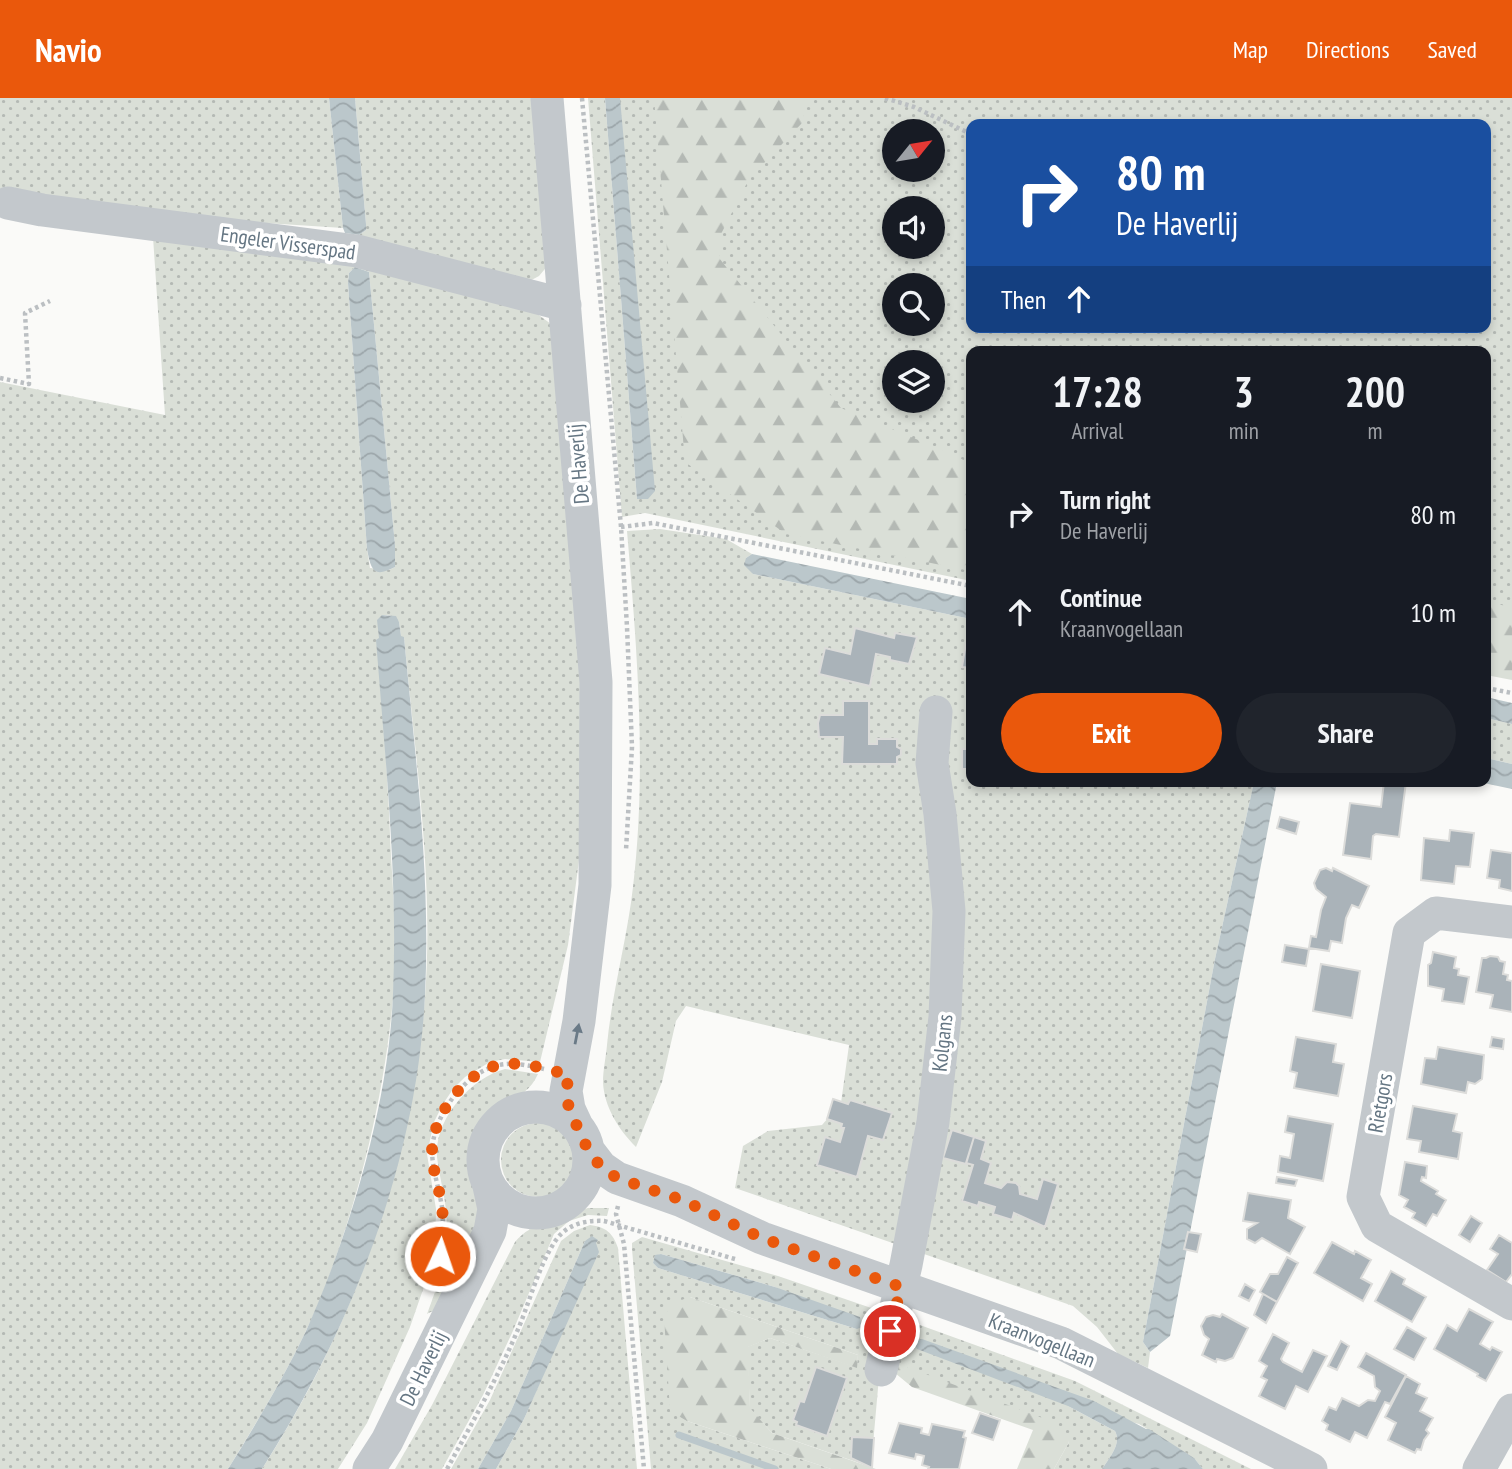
<!DOCTYPE html>
<style>
:root{--surface:#171b24;--page:#20242c;--text:#f1f3f6;--muted:#9ea1a6;--accent:#ea580c}
body{margin:0;font-family:"PT Sans Narrow",sans-serif;background:var(--page);color:var(--text);height:100vh;display:flex;flex-direction:column;font-size:26px;white-space:nowrap}
*{box-sizing:border-box;margin:0}
p{font-size:23px;color:var(--muted)}
.icon{flex:none;width:38px;height:38px;fill:none;stroke:currentColor;stroke-width:2;stroke-linecap:round;stroke-linejoin:round}
.map{position:relative;flex:1;overflow:hidden}
.details{position:absolute;left:966px;top:248px;width:525px;height:441px;display:flex;flex-direction:column;background:var(--surface);border-radius:14px;box-shadow:0 4px 10px #0003}
.details>*{flex:none}
.guide{position:absolute;left:966px;top:21px;width:525px;height:214px;border-radius:14px;box-shadow:0 4px 10px #0003;background:#1a4fa0;color:#fff;overflow:hidden}
.needle{width:46px;rotate:60deg}
.tools{position:absolute;left:882px;top:21px;display:grid;gap:14px}
.tools a{display:grid;place-items:center;width:63px;height:63px;border-radius:50%;background:var(--surface);box-shadow:0 4px 10px #0003;font-size:35px}
.pin{position:absolute;display:grid;place-items:center;width:60px;height:60px;color:#fff;margin:-30px;border:4px solid #fff;border-radius:50%;box-shadow:0 2px 7px #0007}
.me{position:absolute;width:77px;margin:-38px;rotate:3deg;stroke-linejoin:round;filter:drop-shadow(0 0 5px #0008)}
.turn{display:flex;align-items:center;gap:24px;height:147px;padding:0 35px;font-size:32px}
.turn .icon{width:91px;height:91px;stroke-width:2.5}
.turn b{display:block;font-size:49px;line-height:60px}
.then{display:flex;align-items:center;height:66px;padding:0 35px;background:#0003;gap:14px;font-size:26px}
.eta{display:flex;justify-content:space-evenly;align-items:center;height:119px;text-align:center}
.eta b{font-size:42px;font-weight:700;line-height:49px}
.action{display:flex;gap:14px;margin-top:auto;padding:14px 35px}
.action a{flex:1;height:80px;border-radius:42px;background:var(--accent);color:#fff;font-size:28px;font-weight:700;line-height:80px;text-align:center}
.action a+a{background:var(--page);color:var(--text)}
ul{padding:0;list-style:none}
li{display:flex;align-items:center;gap:21px;height:98px;padding:0 35px}
li div{flex:1}
li b{display:block;font-size:26px}
li em{font-style:normal}
header{display:flex;align-items:center;gap:42px;box-sizing:border-box;height:98px;padding:0 35px;background:var(--accent);color:#fff}
header strong{font-size:33px}
nav{display:flex;gap:38px;margin-inline-start:auto;font-size:24px}
.map>svg:first-child{display:block}
</style>
<header>
<strong>Navio</strong>
<nav><a>Map</a><a>Directions</a><a>Saved</a></nav>
</header>
<div class="map">
<svg width="1512" height="1371" viewBox="0 0 1512 1371">
<defs>
<pattern id="grass-dots" width="8" height="8" patternUnits="userSpaceOnUse" patternTransform="scale(1.75)"><rect width="8" height="8" fill="#dadfd7"/><path d="M2 2h.1M6 6h.1" fill="none" stroke="#b4b9b4" stroke-width="1.8" stroke-linecap="round"/></pattern>
<pattern id="forest-firs" width="22" height="20" patternUnits="userSpaceOnUse" patternTransform="scale(1.75)"><rect width="22" height="20" fill="#dadfd7"/><path d="M5 1l3.5 6h-7zM16 11l3.5 6h-7z" fill="#b4b9b4"/></pattern>
<pattern id="water-waves" width="16" height="10" patternUnits="userSpaceOnUse" patternTransform="scale(1.75)"><rect width="16" height="10" fill="#bbc7cb"/><path d="M0 5q4-4 8 0t8 0" fill="none" stroke="#9ca6aa"/></pattern>
</defs>
<rect width="100%" height="100%" fill="#fafaf8"/>
<path fill="url(#grass-dots)" fill-rule="evenodd" d="M0,0h329l14,130 -189,-12 -154,-25z
M355,0h180l14,166 -10,12 -13,7 -167,-48 7,-5v-6z
M588,0h17l32,401h5l-30,-401h900v548l-26,-2v-292h-515v229l-326,-68 -23,4zM971,26h515v203h-515zM894,33h39v39h-39zM894,110h39v39h-39zM894,187h39v39h-39zM894,264h39v39h-39z
M153,139l209,23 170,50 23,17 23,235 5,267 -15,116 -28,117 -35,-3 -15,3 -25,15 -12,12 -10,15 -9,18 -7,32 9,55 -1,46 -25,72 -43,96 -29,46h-76c91,-142 150,-302 163,-472 9,-118 -10,-242 -21,-360h-3l-2,-15 -9,-7h-8l-3,24c4,72 9,144 12,217 3,47 6,96 2,143 -9,96 -32,192 -66,283 -25,66 -62,127 -99,187h-228v-1087l165,33zM355,169l14,5 26,273v22l-6,3 -19,-2 -3,-19 -19,-266 1,-10z
M660,431l66,10 26,15 -6,4 7,16 218,45v163h283l-39,177 -72,383 7,10 -2,16 -30,-14 -21,-27 -24,-21 -338,-118 8,-42 25,-15 54,-6 19,-22 8,-58 -163,-39 -10,15 -14,61 -26,65c-17,-17 -32,-40 -33,-65 0,-12 3,-25 4,-37 5,-53 20,-105 26,-158 14,-117 4,-239 -6,-356z
M1486,620l26,6v40l-26,-6z
M505,971l33,5c-14,31 -45,25 -60,59 -13,27 4,52 4,80 0,6 -31,85 -36,90 -4,5 -14,8 -19,11 10,-27 20,-53 20,-83 1,-26 -7,-49 -10,-74 -3,-38 34,-79 68,-88z
M501 1062a37 37 0 1 1 74 0a37 37 0 1 1-74 0Z
M588,1110h21l-2,8 -19,-1 -19,6 -15,13 -42,99 -29,62 -41,74h-47l37,-64 83,-163c16,-20 49,-26 73,-34z
M590,1127c16,2 23,8 28,23l19,221h-141l28,-50 72,-165 1,-4 -7,-10 -5,1 -74,170 -33,58h-27l39,-69 71,-159 13,-10z
M642,1139l136,39 102,35 -1,66 -8,90 -99,-34 -22,-24 -3,-62 23,-9 86,29 2,-12 -168,-58 -3,124 144,48h-180l-19,-220v-6zM661,1156l114,33 82,42 -199,-61 -5,-5 2,-7z
M906,1222l169,61 176,88h-48l-9,-11 -55,-34 -71,-18 47,25c7,13 -6,27 -13,38h-48l15,-27 -178,-81z"/>
<path fill="url(#forest-firs)" d="M654,0h153l-5,25 -53,56 -28,55 -2,24 122,150 116,48 14,9v106l-185,-37 -101,-72z
M1486,504l26,5v73l-26,-5z
M690,1199l168,58 -1,13 -87,-30 -22,9 2,61 22,25 104,36h-45l-144,-48 -17,-10 -6,-95 9,-13z
M891,1263l162,61 16,20 -15,27h-37l16,-39 -121,-43 -17,-14z"/>
<path fill="url(#water-waves)" d="M329,0h26l11,126v6l-7,5 -14,-2 -2,-5z
M605,0h15l35,393 -7,8h-11z
M355,169l14,5 26,273v22c-21,11 -24,4 -28,-18l-19,-266 1,-10z
M752,456l219,45v20l-218,-45 -9,-9 2,-7z
M382,517l14,1 3,6 2,14 3,1c11,118 27,238 21,358 -8,167 -74,334 -163,474h-34c28,-45 55,-90 78,-138 44,-98 83,-229 87,-337 5,-118 -8,-237 -17,-354l3,-2 -2,-18z
M1486,599l26,6v21l-26,-6z
M1486,660l26,6v25l-33,-7h7z
M1254,684h23l-107,554 -20,16 -7,-10 72,-383z
M592,1138l6,4 -2,3 3,9 -75,167 -28,50h-18l33,-58 74,-170z
M661,1156l114,33 85,30 2,10 -5,2 -199,-61 -5,-5 2,-8z
M922,1241l172,62 52,28h3l45,29 9,11h-101c7,-11 20,-25 13,-38l-47,-25 -151,-57 -2,-4 2,-4z"/>
<g fill="none" stroke-linecap="round" stroke-linejoin="round">
<path stroke="#bbc7cb" stroke-width="7" d="M679,1337l96,34"/>
</g>
<path fill="#aab3b9" stroke="#dcdcda" stroke-width="2" d="M855,530l39,10 1,-5 22,4 -8,27 -19,-4v-3l-14,-3 -6,32 -51,-12 6,-26 25,6z
M966,545l5,1v24l-9,-1z
M843,603h26v43h8v-5h20v8l4,2v6l-4,2v7h-55l1,-27h-24l-1,-14 2,-8h23z
M962,651h9v20h-9z
M1384,684h22l-7,55 -23,-3 -3,2 -2,23 -28,-4 7,-52 31,4z
M1280,719l19,5 -3,12 -19,-6z
M1450,732l24,3 -4,34 -14,-1 -2,18 -33,-4 3,-42 25,3z
M1491,752l21,3v38l-13,-3 1,-8 -13,-2z
M1326,770l6,3 1,-3 36,18 -10,22 -7,-3 -6,13 -4,25 -11,-2 -2,10 -20,-3 2,-12 5,1 5,-27 5,-13 -10,-8 -2,-6 6,-13z
M1285,847l24,4 -3,17 -24,-4z
M1433,854l23,5 -2,11 5,1 -1,6 11,2 -5,27 -22,-3 2,-12 -16,-3v-21l3,-2z
M1490,858l8,1 2,4 5,1 -2,12 5,1 -1,5 5,1v31l-22,-4 3,-13 -17,-3 6,-34h4z
M1321,866l39,7 -8,47 -39,-7z
M1296,939l40,7 -3,18 11,2 -6,32 -44,-8 3,-15 -7,-2z
M1492,939l12,2 -1,10 -13,-2z
M1438,949l46,8 -2,24 -7,5 -7,-2 -2,11 -45,-9 4,-26 11,1z
M833,1001l15,5 2,-4 42,13 -9,27 -15,-4 -11,41 -40,-12 8,-28 15,5 4,-14h-3l1,-4 -15,-5z
M1413,1008l44,8 -4,17 9,2 -4,26 -39,-7 2,-11 -14,-2z
M1288,1018l45,8 -10,57 -45,-9 2,-16 10,2 4,-24 -9,-2z
M952,1032l22,7 -8,27 -23,-6z
M974,1039l12,4 -5,18 10,4 -6,20 16,5 6,-6 9,1 3,3 1,8 17,5 6,-20 15,5 -13,43 -31,-14 -2,7 -19,-6 2,-7 -16,-5 -1,4 -16,-5 11,-36 -7,-2z
M1405,1064l22,4 -1,12 -4,-1 -1,4 17,10 -2,3 10,6 -9,16 -4,-2 -7,12 -14,-8 3,-5 -11,-6 4,-7 -9,-5z
M1277,1079l20,3 -2,6 -19,-3z
M1248,1095l43,7 -3,18 17,9 -15,27 -28,-16 -7,5 -8,-4v-10l10,-6 -14,-2z
M1471,1118l11,7 -12,19 -11,-7z
M1188,1134l13,2 -4,18 -13,-3z
M1499,1137l13,8v31l-6,8 -19,-12 11,-16 -8,-5z
M1332,1144l22,12 1,-3 16,9 -10,18 11,6 -9,17 -49,-28z
M1287,1159l11,6 -21,39 -17,-10 10,-18h8z
M1391,1173l14,8 -2,5 23,13 -14,25 -37,-21z
M1245,1186l10,6 -6,11 -10,-5z
M1263,1196l14,8 -11,21 -12,-8z
M1469,1211l24,13 -13,22 10,6 2,-3 10,5 -16,29 -9,-5 1,-2 -44,-25 13,-24 10,6z
M1222,1216l26,14 -15,30 -8,3 -8,-2 -1,3 -14,-7 7,-16 -5,-4 -3,-9 5,-9 7,-2 7,2z
M1407,1229l19,11 -12,22 -20,-11z
M1273,1236l16,9 -8,16 2,3 19,10 11,-22 14,6 -19,36 -12,-6 -11,23 -26,-13 8,-16 -6,-3 6,-11 -8,-5z
M1341,1243l8,5 -12,24 -9,-4z
M1366,1255l40,22 -16,29 -5,-2 -18,36 -12,-6 -5,10 -24,-12 2,-5 -6,-4 7,-14 7,3 6,-12 17,8 9,-6 7,1 5,-10 -5,-4 -1,-11 -16,-9z
M816,1269l31,11 -20,58 -31,-11 1,-3 -4,-2 7,-19 4,1z
M1406,1278l14,8 -4,9 11,5 -7,13 13,7 -7,12 3,3 -5,7 -3,10 -4,-1 -2,4 -27,-13 8,-17 -11,-6z
M980,1315l20,7 -7,20 -21,-7z
M899,1325l23,5 -1,5 8,2 3,-11 33,7 -2,6 3,1 -7,31h-31l1,-2 -7,-2 2,-9 -8,-2 -1,5 -26,-6z
M852,1339l22,1 -2,30 -21,-10z"/>
<g fill="none" stroke-linecap="round" stroke-linejoin="round">
<path stroke="#bbbfc2" stroke-width="4.5" stroke-dasharray="3.5 3.5" stroke-linecap="butt" d="M582,0l39,429 6,100 5,120 -6,103
M885,0l29,9 57,27
M0,280l29,6 -4,-71 25,-12
M621,429l32,-4 318,63
M1486,590l26,5
M618,1108l-2,8 8,30 20,225
M437,1173c5,-20 7,-43 5,-64 -3,-18 -9,-36 -10,-54 0,-37 35,-86 74,-89 12,-1 25,2 38,5
M447,1371c24,-44 49,-88 69,-135 13,-29 22,-68 40,-94 11,-16 30,-20 48,-19l131,38"/>
<path stroke="#c3c8cc" stroke-width="33" d="M547,0l49,584 -1,203 -16,136 -13,70 3,18 7,15
M8,105l34,7 315,41 208,54
M1512,824l-76,-9 -27,20 -46,264 14,29 135,78
M483 1062a53 53 0 1 1 106 0a53 53 0 1 1-106 0Z
M588,1052l13,17 16,11 65,23 80,37 299,105 250,126
M881,1272l25,-105 27,-143 12,-105 4,-106 -9,-97 -8,-51 4,-51
M369,1371l18,-28 103,-210 4,-22 -5,-23
M1479,1371l33,-59"/>
</g>
<defs><path id="oneway-solid" d="M-6-.8H1V-3.2L6.5 0L1 3.2V.8H-6Z" transform="scale(1.75)"/></defs>
<use fill="#6a7a87" href="#oneway-solid" transform="translate(577 936) rotate(-79)"/>
<g fill="none" stroke-linecap="round" stroke-linejoin="round">
<path stroke="#ea580c" stroke-width="12" stroke-dasharray="0 21.6" d="M440,1158c2,-16 4,-32 2,-48 -2,-18 -9,-36 -10,-54 -1,-38 34,-86 73,-90 21,-2 45,6 64,11l-3,16 3,18 7,15 12,26 13,17 16,11 65,22 80,38 139,49 -11,44"/>
</g>
<g text-anchor="middle" dominant-baseline="central" stroke-width="7" stroke-linejoin="round" paint-order="stroke">
<g font-size="21" fill="#657683" stroke="#fff">
<text transform="translate(288 145) rotate(8)">Engeler Visserspad</text>
<text transform="translate(578 366) rotate(-95)">De Haverlij</text>
<text transform="translate(942 945) rotate(-84)">Kolgans</text>
<text transform="translate(1380 1005) rotate(-80)">Rietgors</text>
<text transform="translate(1042 1242) rotate(22)">Kraanvogellaan</text>
<text transform="translate(423 1270) rotate(-64)">De Haverlij</text>
</g>
</g>
</svg>
<div class="tools">
<a><svg class="needle" viewBox="-14 -14 28 28"><path d="M0-13l5 13h-10z" fill="#e53935"/><path d="M0 13l5-13h-10z" fill="#9ea1a6"/></svg></a>
<a><svg class="icon" aria-label="sound" viewBox="0 0 24 24"><path d="M4 9h4l5-4v14l-5-4H4zM17 9q2 3 0 6"/></svg></a>
<a><svg class="icon" aria-label="search" viewBox="0 0 24 24"><circle cx="10" cy="10" r="6"/><path d="M15 15l6 6"/></svg></a>
<a><svg class="icon" aria-label="layers" viewBox="0 0 24 24"><path d="M12 4l9 5-9 5-9-5zM3 14l9 5 9-5"/></svg></a>
</div>
<div class="pin" style="left:890px;top:1233px;background:#d93025"><svg class="icon" aria-label="arrive" viewBox="0 0 24 24"><path d="M6 21V4h12l-3 4 3 4H6"/></svg></div>
<svg class="me" style="left:440px;top:1158px" viewBox="-20 -20 40 40"><circle r="17" fill="#ea580c" stroke="#fff" stroke-width="3"/><path d="M0-11L8 9 0 5-8 9z" fill="#fff"/></svg>
<div class="guide">
<div class="turn"><svg class="icon" aria-label="right" viewBox="0 0 24 24"><path d="M7 20v-9h11M14 6l5 5-5 5"/></svg><div><b>80 m</b>De Haverlij</div></div>
<div class="then">Then<svg class="icon" aria-label="ahead" viewBox="0 0 24 24"><path d="M12 20V5M6 11l6-6 6 6"/></svg></div>
</div>
<section class="details">
<div class="eta">
<div><b>17:28</b><p>Arrival</p></div>
<div><b>3</b><p>min</p></div>
<div><b>200</b><p>m</p></div>
</div>
<ul>
<li><svg class="icon" aria-label="right" viewBox="0 0 24 24"><path d="M7 20v-9h11M14 6l5 5-5 5"/></svg><div><b>Turn right</b><p>De Haverlij</p></div><em>80 m</em></li>
<li><svg class="icon" aria-label="ahead" viewBox="0 0 24 24"><path d="M12 20V5M6 11l6-6 6 6"/></svg><div><b>Continue</b><p>Kraanvogellaan</p></div><em>10 m</em></li>
</ul>
<div class="action"><a>Exit</a><a>Share</a></div>
</section>
</div>
